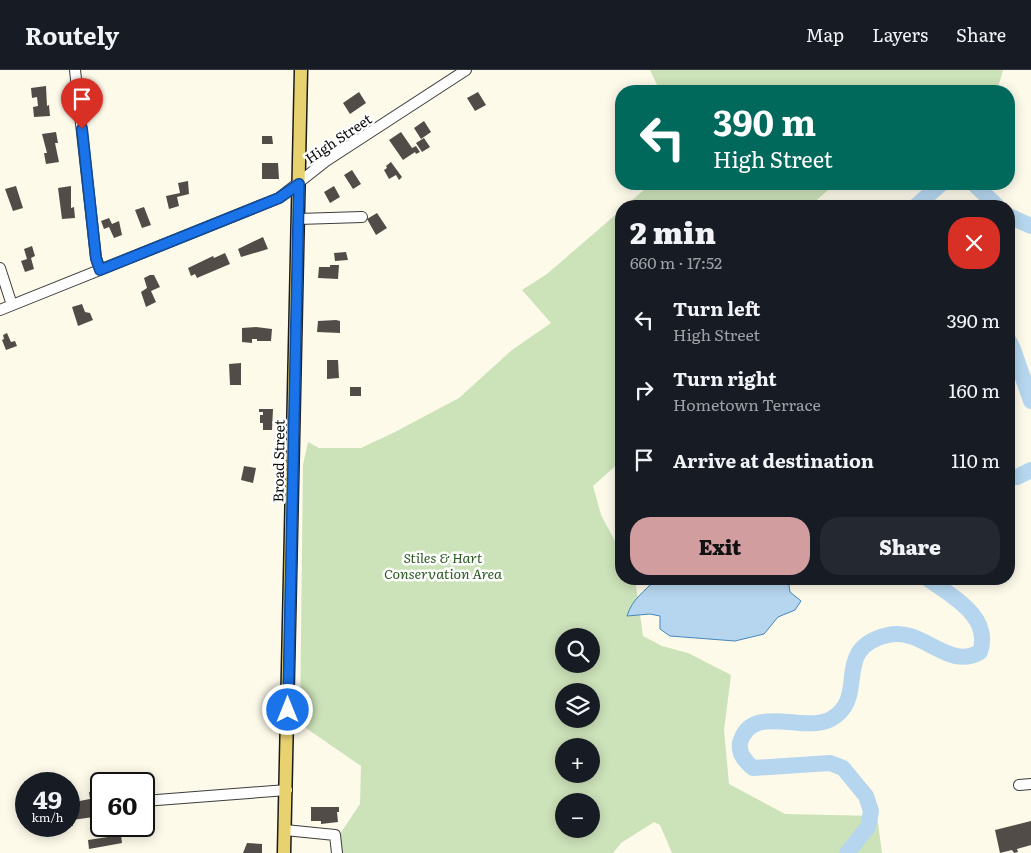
<!DOCTYPE html>
<meta charset="utf-8">
<style>
:root{--surface:#171b24;--page:#242831;--text:#f1f3f6;--muted:#9ea1a6;--line:#363941;--accent:#d19d9f}
body{margin:0;font-family:Literata,serif;background:var(--page);color:var(--text);height:100vh;display:flex;flex-direction:column;font-size:19px;white-space:nowrap}
*{box-sizing:border-box;margin:0}
p{font-size:16px;color:var(--muted)}
.icon{flex:none;width:28px;height:28px;fill:none;stroke:currentColor;stroke-width:2;stroke-linecap:round;stroke-linejoin:round}
.map{position:relative;flex:1;overflow:hidden}
.drawer{position:absolute;left:615px;top:130px;width:400px;height:385px;display:flex;flex-direction:column;background:var(--surface);border-radius:20px;box-shadow:0 2px 12px #0003}
.drawer>*{flex:none}
.hud{position:absolute;left:615px;top:15px;width:400px;height:105px;border-radius:20px;box-shadow:0 2px 12px #0003;background:#00695c;color:#fff;overflow:hidden}
.fabs{position:absolute;left:555px;top:558px;display:grid;gap:10px}
.fabs a{display:grid;place-items:center;width:45px;height:45px;border-radius:50%;background:var(--surface);box-shadow:0 2px 12px #0003;font-size:25px}
.speed{position:absolute;left:15px;top:702px;display:flex;gap:10px;font-size:25px;font-weight:700;text-align:center}
.speed>*{display:grid;place-content:center;width:65px;height:65px;border-radius:50%;background:var(--surface);box-shadow:0 2px 12px #0003;line-height:1}
.speed small{font-size:12px;font-weight:400}
.speed .limit{border:2px solid #111;border-radius:8px;background:#fff;color:#111}
.pin{position:absolute;display:grid;place-items:center;width:42px;height:42px;color:#fff;margin:-51px -21px;border-radius:50% 50% 50% 0;rotate:-45deg;box-shadow:0 0 5px #0007}
.pin .icon{rotate:45deg}
.me{position:absolute;width:55px;margin:-28px;rotate:0deg;stroke-linejoin:round;filter:drop-shadow(0 0 4px #0008)}
.turn{display:flex;align-items:center;gap:18px;height:105px;padding:0 15px;font-size:22px}
.turn .icon{width:65px;height:65px;stroke-width:2.5}
.turn b{display:block;font-size:35px;line-height:42px}
.round{display:grid;place-items:center;flex:none;width:52px;height:52px;border-radius:20px;background:var(--page)}
.summary{display:flex;align-items:center;justify-content:space-between;height:85px;padding:0 15px}
h1{font-size:30px;font-weight:800;line-height:38px}
.primary-button{display:flex;gap:10px;margin-top:auto;padding:10px 15px}
.primary-button a{flex:1;height:58px;border-radius:20px;background:var(--accent);color:#111;font-size:20px;font-weight:800;line-height:58px;text-align:center}
.primary-button a+a{background:var(--page);color:var(--text)}
ul{padding:0;list-style:none}
li{display:flex;align-items:center;gap:15px;height:70px;padding:0 15px}
li div{flex:1}
li b{display:block;font-size:19px}
li em{font-style:normal}
header{display:flex;align-items:center;gap:30px;box-sizing:border-box;height:70px;padding:0 25px;background:var(--surface);border-bottom:1px solid var(--line)}
header strong{font-size:24px}
nav{display:flex;gap:28px;margin-inline-start:auto;font-size:18px}
.map>svg:first-child{display:block}
</style>
<header>
<strong>Routely</strong>
<nav><a>Map</a><a>Layers</a><a>Share</a></nav>
</header>
<div class="map">
<svg width="1031" height="783" viewBox="0 0 1031 783">
<rect width="100%" height="100%" fill="#fdfaea"/>
<path fill="#cce2b9" fill-rule="evenodd" d="M650,0h353l-6,21h-337z
M651,114h184l-25,22h-185z
M621,140v251l-28,25 8,29 20,37v27h14l8,57 19,10 26,7 43,22 -7,55 5,54 56,30 92,2 5,37h-210l-12,-28 -6,-3 -33,21 -8,10h-273l-2,-16 22,-33 1,-38 -61,-42 3,-259 5,-23 11,6h42l34,-16 64,-34 53,-48 39,-27 -29,-33 25,-16zM564,566h27v28h-27zM564,621h27v28h-27zM564,676h27v28h-27zM564,731h27v28h-27z"/>
<path fill="#b5d6ee" stroke="#4586bc" d="M656,509h132l2,13 11,9 -6,9 -17,7 -14,17 -29,7 -65,-5 -10,-7v-13l-10,-2 -23,2c5,-17 17,-24 29,-37z"/>
<g fill="none" stroke-linecap="round" stroke-linejoin="round">
<path stroke="#b5d6ee" stroke-width="16" d="M974,114l23,22
M916,136l25,-22
M1009,146l22,10
M1009,271l4,8 18,52
M1009,407h8l14,-7
M847,783l21,-26 3,-16 -5,-15 -23,-28 -13,-5 -77,5c-7,-6 -15,-14 -13,-25 11,-41 64,-9 91,-24 39,-22 -1,-71 57,-84 36,-8 59,36 92,17 12,-35 -28,-56 -52,-73"/>
</g>
<path fill="#524c48" d="M46,16l1,20 2,-1 1,11 -16,1 -1,-10 5,-1 -1,-9 -5,1 -1,-10z
M359,22l7,11 -16,11 -7,-11z
M478,22l8,13 -11,6 -8,-13z
M424,51l7,11 -10,7 -7,-11z
M56,62l2,11h-3l4,19 -13,2 -2,-11h3l-5,-19z
M401,62l11,16 4,-2 4,6 -4,2 -1,-2 -12,8 -14,-20z
M262,66h10l1,8h-11z
M424,68l6,9 -8,5 -6,-9z
M391,92l11,15 -3,3 -3,-5 -7,4 -5,-9 3,-2 -1,-2z
M262,93h16l1,16h-17z
M352,100l9,14 -8,5 -9,-14z
M188,111l1,13 -12,3 2,9 -10,3 -3,-13 14,-3 -2,-10z
M16,116l7,22 -10,3 -8,-22z
M71,116v22l3,-1 1,11 -13,1 -4,-31z
M334,116l6,11 -10,6 -6,-11z
M144,137l7,18 -9,3 -7,-18z
M377,143l10,15 -11,7 -9,-16z
M109,148l3,6 7,-3 3,14 -8,3 -5,-11 -5,2 -3,-8z
M263,167l5,12 -27,8 -3,-8z
M32,176l3,10 -4,2 3,11 -9,3 -4,-11 6,-2 -3,-10z
M346,182l2,8 -13,1 -1,-8z
M225,183l5,11 -33,14 -2,-4 -4,2 -3,-8 25,-12 1,2z
M330,195h9l-1,14 -20,-1 1,-11h11z
M150,205h4l6,12 -9,4 5,11 -10,5 -5,-15 6,-4 -3,-10z
M82,234l3,8 5,1 3,7 -15,6 -6,-19z
M336,250l4,1v12l-23,-1 1,-11z
M256,257l16,2 -1,12h-14v-2h-5v4l-10,-1v-14z
M7,263l4,9 4,-1 2,5 -11,4 -4,-10 2,-1 -1,-4z
M327,290h11l1,18 -12,1z
M241,293v22h-11l-1,-21z
M350,317h11v9h-11z
M259,339h14l-1,21h-9v-7h-3v-8h3v-3h-4z
M244,396l12,2 -3,15 -12,-3z
M101,720v26l-29,4 1,6h-4v-23l21,-4 -1,-7z
M311,737h28v5h-2l1,10 -17,2v-3h-10z
M1031,751v24l-14,4 1,3 -4,1 -2,-3 -12,3 -5,-23z
M121,765l1,8 -33,6 -1,-9z
M247,773l15,1v9h-19z"/>
<g fill="none" stroke-linecap="round" stroke-linejoin="round">
<g stroke="#3d3d3d" stroke-width="12">
<path id="minor" d="M75,0l21,188 4,12
M298,149l64,-2
M0,198l12,37
M0,240l279,-112 47,-37 140,-91
M1019,715l12,-1
M144,731l143,-11
M285,760l50,5 2,18"/>
</g>
<g stroke="#1b1b1b" stroke-width="15">
<path id="major" d="M284,783l17,-783"/>
</g>
<use href="#minor" stroke="#fff" stroke-width="10"/>
<use href="#major" stroke="#e8d16f" stroke-width="12"/>
</g>
<g fill="none" stroke-linecap="round" stroke-linejoin="round">
<g stroke="#114b97" stroke-width="12">
<path id="route" d="M82,59l14,129 4,12 179,-72 20,-14 -11,526"/>
</g>
<use href="#route" stroke="#1a73e8" stroke-width="9"/>
</g>
<g text-anchor="middle" dominant-baseline="central" stroke-width="5" stroke-linejoin="round" paint-order="stroke">
<g font-size="14" fill="#0a0a0a" stroke="#fff">
<text transform="translate(338 68) rotate(-34)">High Street</text>
<text transform="translate(278 391) rotate(-89)">Broad Street</text>
</g>
<g font-size="14" font-style="italic" fill="#2c5923" stroke="#fff">
<text x="443" y="487">Stiles &amp; Hart<tspan x="443" dy="16">Conservation Area</tspan></text>
</g>
</g>
</svg>
<div class="fabs">
<a><svg class="icon" aria-label="search" viewBox="0 0 24 24"><circle cx="10" cy="10" r="6"/><path d="M15 15l6 6"/></svg></a>
<a><svg class="icon" aria-label="layers" viewBox="0 0 24 24"><path d="M12 4l9 5-9 5-9-5zM3 14l9 5 9-5"/></svg></a>
<a>+</a>
<a>−</a>
</div>
<div class="speed"><div>49<small>km/h</small></div><div class="limit">60</div></div>
<div class="pin" style="left:82px;top:59px;background:#d93025"><svg class="icon" aria-label="arrive" viewBox="0 0 24 24"><path d="M6 21V4h12l-3 4 3 4H6"/></svg></div>
<svg class="me" style="left:288px;top:640px" viewBox="-20 -20 40 40"><circle r="17" fill="#1a73e8" stroke="#fff" stroke-width="3"/><path d="M0-11L8 9 0 5-8 9z" fill="#fff"/></svg>
<div class="hud">
<div class="turn"><svg class="icon" aria-label="left" viewBox="0 0 24 24"><path d="M17 20v-9H6M10 6l-5 5 5 5"/></svg><div><b>390 m</b>High Street</div></div>
</div>
<section class="drawer">
<div class="summary"><div><h1>2 min</h1><p>660 m · 17:52</p></div><a class="round" style="background:#d93025;color:#fff"><svg class="icon" aria-label="close" viewBox="0 0 24 24"><path d="M6 6l12 12M18 6L6 18"/></svg></a></div>
<ul>
<li><svg class="icon" aria-label="left" viewBox="0 0 24 24"><path d="M17 20v-9H6M10 6l-5 5 5 5"/></svg><div><b>Turn left</b><p>High Street</p></div><em>390 m</em></li>
<li><svg class="icon" aria-label="right" viewBox="0 0 24 24"><path d="M7 20v-9h11M14 6l5 5-5 5"/></svg><div><b>Turn right</b><p>Hometown Terrace</p></div><em>160 m</em></li>
<li><svg class="icon" aria-label="arrive" viewBox="0 0 24 24"><path d="M6 21V4h12l-3 4 3 4H6"/></svg><div><b>Arrive at destination</b></div><em>110 m</em></li>
</ul>
<div class="primary-button"><a>Exit</a><a>Share</a></div>
</section>
</div>
